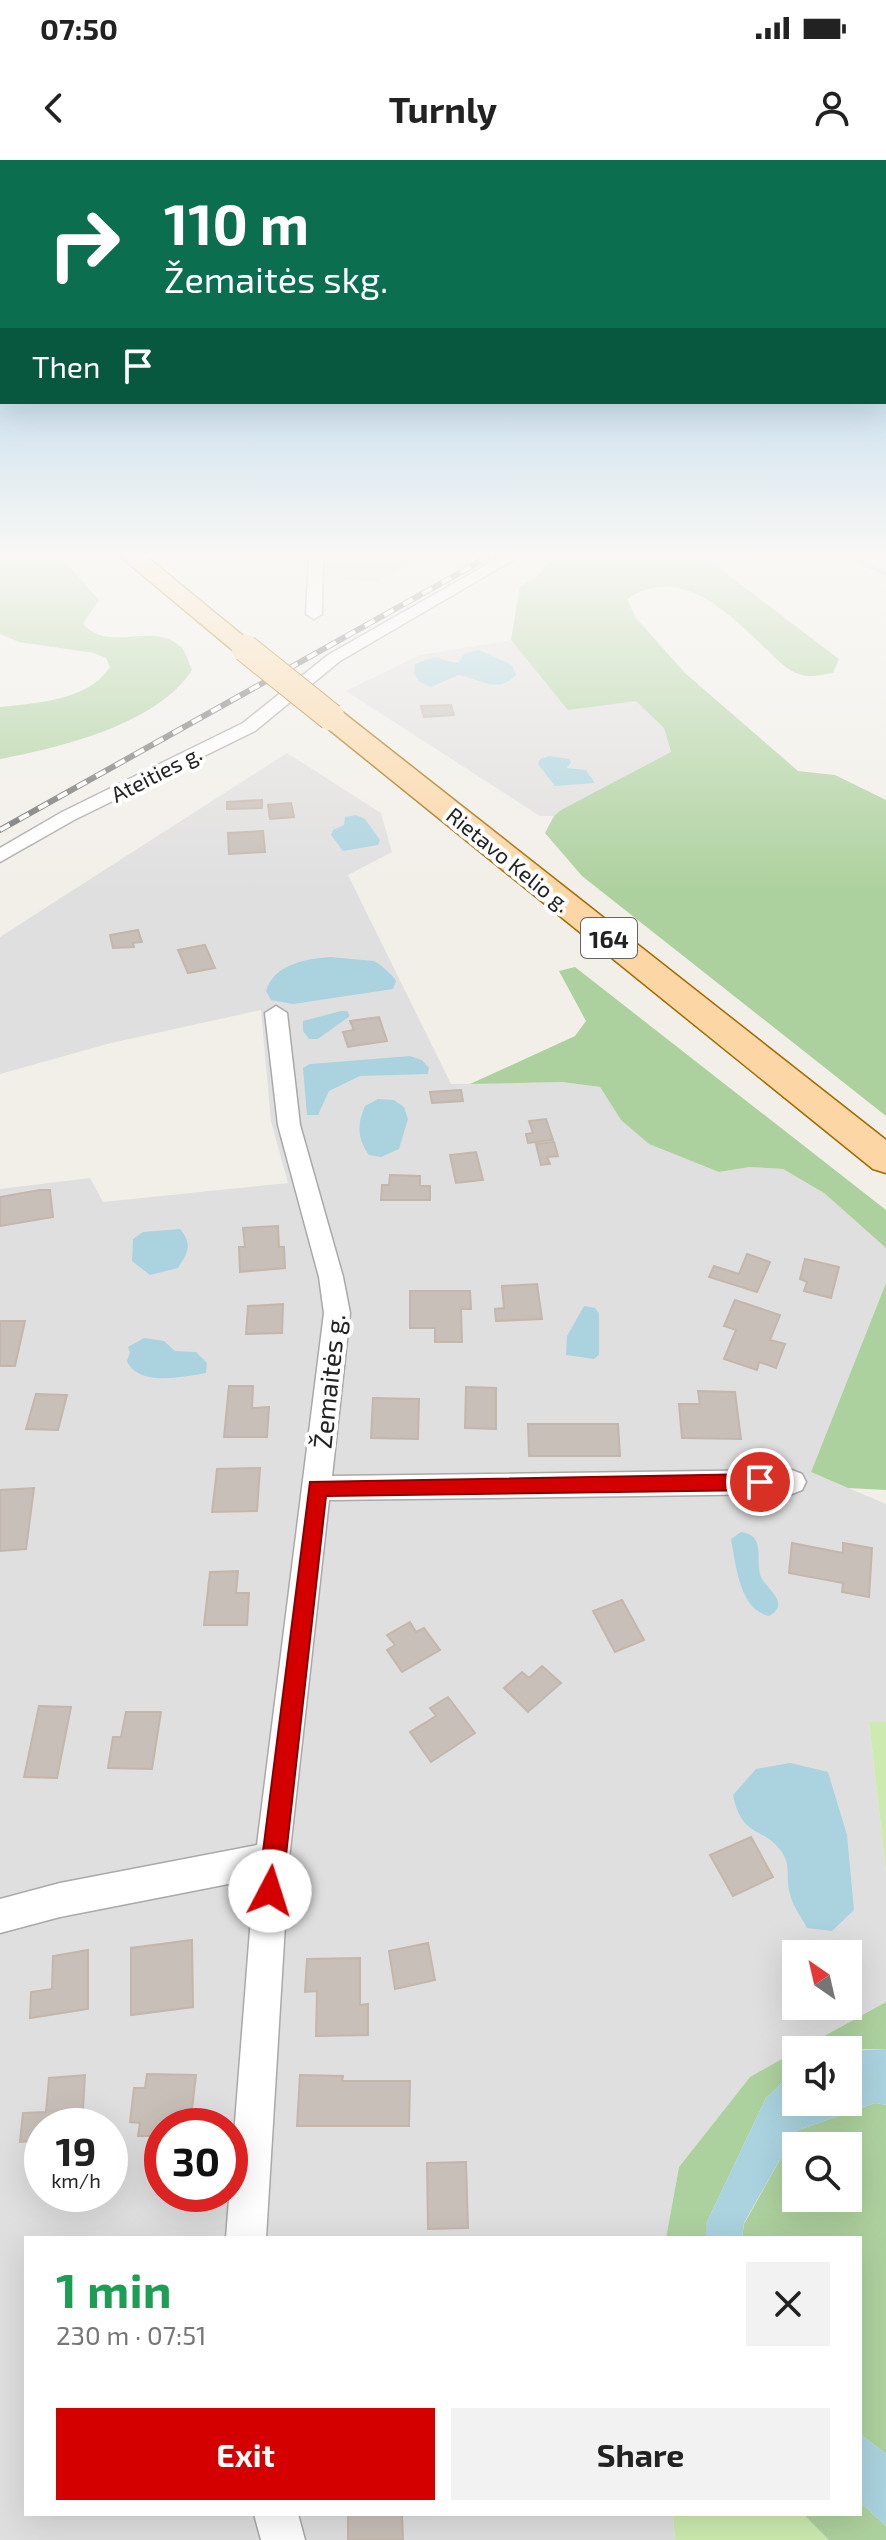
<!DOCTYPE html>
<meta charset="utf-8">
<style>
:root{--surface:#fff;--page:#f2f2f2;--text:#222;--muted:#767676;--accent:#d40000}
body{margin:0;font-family:"Exo 2",sans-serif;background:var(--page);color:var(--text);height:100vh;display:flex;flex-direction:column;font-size:30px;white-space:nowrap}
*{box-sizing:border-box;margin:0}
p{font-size:26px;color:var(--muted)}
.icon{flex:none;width:44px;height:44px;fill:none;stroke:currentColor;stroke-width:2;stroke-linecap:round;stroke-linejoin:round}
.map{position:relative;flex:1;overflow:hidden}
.details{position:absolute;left:24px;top:2076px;width:838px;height:280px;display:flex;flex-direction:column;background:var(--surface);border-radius:0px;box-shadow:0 8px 32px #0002}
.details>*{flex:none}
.hud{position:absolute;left:0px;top:0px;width:886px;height:244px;box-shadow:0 8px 32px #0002;background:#0b6e4f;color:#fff;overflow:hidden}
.needle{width:52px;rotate:326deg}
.fabs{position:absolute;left:782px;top:1780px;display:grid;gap:16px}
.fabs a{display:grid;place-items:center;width:80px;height:80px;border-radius:0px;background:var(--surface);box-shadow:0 8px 32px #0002;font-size:40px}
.speed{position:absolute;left:24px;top:1948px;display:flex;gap:16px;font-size:40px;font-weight:700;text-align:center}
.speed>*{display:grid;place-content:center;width:104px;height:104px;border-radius:50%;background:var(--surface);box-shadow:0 8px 32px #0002;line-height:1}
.speed small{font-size:20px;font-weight:400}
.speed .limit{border:12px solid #d22;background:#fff;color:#111}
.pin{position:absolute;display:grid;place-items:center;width:68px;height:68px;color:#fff;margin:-34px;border:4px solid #fff;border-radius:50%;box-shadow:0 2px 8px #0007}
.me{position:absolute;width:88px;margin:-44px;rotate:5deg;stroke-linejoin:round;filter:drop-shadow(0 0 6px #0008)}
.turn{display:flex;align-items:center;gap:28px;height:168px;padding:0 32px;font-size:36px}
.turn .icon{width:104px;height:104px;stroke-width:2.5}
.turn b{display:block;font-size:56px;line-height:68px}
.then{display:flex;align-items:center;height:76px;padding:0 32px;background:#0003;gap:16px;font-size:30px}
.round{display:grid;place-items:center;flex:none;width:84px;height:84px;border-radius:0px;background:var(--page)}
.overview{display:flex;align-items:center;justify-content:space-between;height:136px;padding:0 32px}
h1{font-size:48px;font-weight:700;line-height:60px;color:#1e9e55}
.cta{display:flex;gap:16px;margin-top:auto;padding:16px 32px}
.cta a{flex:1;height:92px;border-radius:0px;background:var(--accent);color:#fff;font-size:32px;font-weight:700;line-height:92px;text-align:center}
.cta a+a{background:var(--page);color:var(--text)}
.status{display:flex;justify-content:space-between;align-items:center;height:56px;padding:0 40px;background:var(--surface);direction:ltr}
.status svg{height:22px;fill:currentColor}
header{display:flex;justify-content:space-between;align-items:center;height:104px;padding:0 32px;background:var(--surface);font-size:36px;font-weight:700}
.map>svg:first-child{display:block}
</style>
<div class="status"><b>07:50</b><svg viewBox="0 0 49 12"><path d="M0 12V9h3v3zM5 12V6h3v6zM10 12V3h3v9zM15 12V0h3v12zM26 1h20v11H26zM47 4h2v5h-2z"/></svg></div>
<header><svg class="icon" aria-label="back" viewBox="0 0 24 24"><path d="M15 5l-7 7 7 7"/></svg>Turnly<svg class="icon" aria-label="person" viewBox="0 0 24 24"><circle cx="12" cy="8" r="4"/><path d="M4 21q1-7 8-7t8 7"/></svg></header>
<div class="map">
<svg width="886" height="2380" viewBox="0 0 886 2380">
<rect width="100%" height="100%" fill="#f2efe9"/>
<path fill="#e0dfdf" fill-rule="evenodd" d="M323,397h106l-55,25 -53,-4z
M511,480l57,69 68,-9 28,28 7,25 -117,63h-14l-194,-125 74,-36z
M287,593l94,60 11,39 -44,23 103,209 111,-2 38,5 21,33 98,52 31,-5 33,2 41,24 62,55v35l-75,189 75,32v218h-17l17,150v130l-136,75 -71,90 -13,71h-640v276h647l2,26h-675v-1351l90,-11 13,24 185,-19 -17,-62 -10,-111 -150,33 -111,31v-137zM796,1794h52v52h-52zM42,1966h68v68h-68zM162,1966h68v68h-68z"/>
<path fill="#cdebb0" d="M869,1562h17v150z
M673,2354h130l26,26h-154z"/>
<path fill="#add19e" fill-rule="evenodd" d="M0,397h61l38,43 -16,24c27,30 71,-4 98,23 5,5 8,16 11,23 -34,54 -133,78 -192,89v-52c36,-4 88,-6 110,-40l-4,-9 -12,-5 -75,-11 -19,-8z
M552,397h153l134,102 -6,14c-9,1 -22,5 -31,2 -16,-4 -28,-19 -40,-30 -37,-35 -83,-81 -135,-46l9,19 49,55 113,98 37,4 51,25v316l-304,-240 -37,-43 9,-17 7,-6 110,-58 -7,-24 -28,-27 -68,9 -57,-70 9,-54 17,-9z
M575,807l311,243v38l-62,-55 -41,-24 -33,-2 -31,5 -70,-28 -28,-24 -21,-33 -38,-5 -92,2 105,-48 11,-15 -27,-50z
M886,1123v207l-38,-2 -37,-16z
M886,1842v47l-87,1z
M796,1891v19l-30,28 -60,126v14h-40l13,-71 71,-90z
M875,1943l11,2v349l-26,-20v-196h-118l2,-14 52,-93zM796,1986h52v52h-52z
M860,2342l26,24v14h-57l-26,-26h57z"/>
<path fill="#aad3df" d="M479,490l33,15 4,10c-19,20 -37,3 -58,0l-27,12 -11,-5 -6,-8 1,-10c32,-12 16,-4 43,-1l6,-9z
M549,596l20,3 2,3 -4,6 19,2 9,13 -40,3 -17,-22 2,-5z
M356,655l9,4 15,21 -2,5 -35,6 -12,-16 2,-5 11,-5 1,-8z
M330,797l44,4c6,3 18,13 22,20l-3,8 -100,15 -22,-4 -5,-9c8,-27 40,-32 64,-34z
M341,851h6l3,5 -32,23h-9l-6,-8v-10z
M410,896l12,4 7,8 -1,6 -68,2 -31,15 -11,24h-11l-4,-47 7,-4z
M378,939l16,1 10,7 4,12 -9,30 -18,8 -12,-2c-12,-17 -12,-31 -4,-49z
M180,1069c13,15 8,24 -2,39l-28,7 -18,-14 1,-22 10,-7z
M584,1146l11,2 4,5v42l-5,4 -28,-4 1,-19z
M144,1178l20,3 11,10 21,1 11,11 -1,10c-23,4 -68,14 -79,-12l3,-9 -2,-5z
M741,1372c24,3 15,24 19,42 3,14 33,28 9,42 -30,-7 -33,-51 -38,-77z
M790,1603l38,9 19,63 7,75 -22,21 -25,-3c-5,-10 -15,-23 -17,-34 -5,-17 2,-28 -9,-43 -18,-25 -39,-12 -48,-56l23,-26z
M886,1889v56l-11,-2 -79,28 -52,92 -2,15h-36v-14l60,-126 30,-28v32h52v-51z
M860,2274l26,20v72l-26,-24z"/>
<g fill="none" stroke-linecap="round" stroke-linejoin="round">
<path stroke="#aad3df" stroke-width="4" d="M849,397l37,17"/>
</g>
<path fill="#c7bfb8" stroke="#c4b6ab" stroke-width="2" d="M451,545l3,10 -30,2 -3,-11z
M262,640v8l-35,1v-7z
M291,643l3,14 -24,2 -2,-14z
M263,671l2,21 -36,2 -1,-21z
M138,770l4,12 -9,1 1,4 -21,1 -3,-13z
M205,785l10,23 -27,5 -10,-23z
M379,857l8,24 -39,6 -5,-15 11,-2 -4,-9z
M461,930l2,11 -31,2 -2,-11z
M546,959l7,21 -25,3 -2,-9 7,-1 -4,-12z
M554,982l4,14 -11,1 3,7 -9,1 -5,-21z
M476,992l7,28 -27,3 -6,-28z
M390,1015l30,1v10h10v14h-49l1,-15h7z
M40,1030h10l3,27 -53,9v-29z
M278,1066l1,21h5l1,21 -45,4 -1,-25h6l-2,-19z
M747,1094l23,8 -13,30 -48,-15 5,-11 25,8z
M805,1099l34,8 -8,31 -27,-7 3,-9 -7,-3z
M537,1124l5,35 -46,2 -1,-12 9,-1 -2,-22z
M410,1131h60l1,18h-10l1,33h-27v-14h-25z
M735,1140l45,15 -10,25 15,4 -9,24 -17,-6 -2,8 -33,-11 12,-29 -12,-4z
M283,1144l-1,29 -36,1 2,-28z
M0,1161h25l-10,45h-15z
M229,1226h24l-1,22 17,-1 -2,30h-43z
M466,1227l30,1v41l-31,-1z
M698,1231l37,1 6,47 -59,-1 -3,-34h21z
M36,1234l31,1 -9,35 -32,-1z
M373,1238l46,1 -1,40 -47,-1z
M528,1264h90l2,32h-91z
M260,1308l-3,43 -45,1 5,-43z
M34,1328l-8,61 -26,2v-61z
M792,1383l51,10v-10l29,5 -3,49 -27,-5 1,-9 -54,-10z
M238,1411l-2,22h13l-2,32h-43l6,-53z
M622,1440l22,40 -29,12 -22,-41z
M410,1462l6,10 8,-4 16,22 -38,22 -15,-22 8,-5 -8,-10z
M542,1506l19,17 -33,29 -24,-24 18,-16 7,6z
M448,1537l27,36 -44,29 -21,-30 26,-16 -6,-8z
M39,1546l32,1 -14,71 -33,-1z
M126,1552h35l-9,57 -44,-1 5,-31h8z
M751,1677l22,40 -40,19 -23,-41z
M192,1780l1,67 -62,8v-67z
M428,1783l7,37 -40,9 -6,-38z
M88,1790v59l-58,9 1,-26 21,-3 1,-33z
M360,1798v47l8,-1v31l-52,1 1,-45 -12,1 2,-33z
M147,1914l49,1 -6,51h-28v10h-24l2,-13 -10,-1 4,-34h11z
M85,1915l-3,51h-40v14l-22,2 3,-29 23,-1 3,-34z
M300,1915l43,1 -1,5h68l-1,45h-112z
M466,2002l2,66 -40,1 -1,-66z
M348,2354h54l1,26h-55z"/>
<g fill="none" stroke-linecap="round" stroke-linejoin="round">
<g stroke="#a9a9a9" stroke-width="3">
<path id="street" d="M309,397h14l-1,57 -8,5 -8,-5z
M500,397h18l-178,104 -85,70 -181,89 -74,42v-14l62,-36 181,-89 85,-68z
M276,846l11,7 13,112 43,152 7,36 -18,163 460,-6 10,4 4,8 -4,8 -10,4 -463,6 -40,359 -23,379h-40l28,-359 -194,38 -60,16v-34l60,-16 197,-38 67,-532 -5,-36 -41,-152 -13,-112z
M254,2354h44l7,26h-44z"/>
</g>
<g stroke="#a06b00" stroke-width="3">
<path id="primary" d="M121,397h26l111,91 -4,5h-18z
M331,549l10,2 545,429v33l-13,-4 -552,-446 -3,-6 3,-6z"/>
</g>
<use href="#street" fill="#fff" fill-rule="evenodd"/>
<use href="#primary" fill="#fcd6a4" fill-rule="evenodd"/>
<g stroke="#707070" stroke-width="6">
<path id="rail" d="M0,670l488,-273"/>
</g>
<use href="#rail" stroke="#fff" stroke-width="4" stroke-dasharray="11" stroke-linecap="butt"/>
<g stroke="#a06b00" stroke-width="29" stroke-linecap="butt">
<path id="primary-bridge" d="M245,488l86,69"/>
</g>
<use href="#primary-bridge" stroke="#fcd6a4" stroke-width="27"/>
</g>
<linearGradient id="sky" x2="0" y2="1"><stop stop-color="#8fc0e4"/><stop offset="0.54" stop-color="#f9f8f5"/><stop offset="1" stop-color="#f9f8f5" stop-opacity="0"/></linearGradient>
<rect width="886" height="731" fill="url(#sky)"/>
<path fill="#d40000" stroke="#8a0000" stroke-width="2" d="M760,1314l7,2 3,6 -3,6 -7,2 -434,6 -44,395 -4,8 -8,3 -9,-3 -3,-8 52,-409z"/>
<g text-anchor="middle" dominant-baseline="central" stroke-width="8" stroke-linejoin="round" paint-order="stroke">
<g font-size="22" fill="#222" stroke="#fff">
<text transform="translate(156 613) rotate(-27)">Ateities g.</text>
<text transform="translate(509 699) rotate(39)">Rietavo Kelio g.</text>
</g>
<rect fill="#fff" stroke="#646464" stroke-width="2" x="581" y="758" width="56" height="40" rx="6"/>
<g font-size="24" font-weight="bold" fill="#222">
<text x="609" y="778">164</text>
</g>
<g font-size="26" fill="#222" stroke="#fff">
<text transform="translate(328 1221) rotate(-84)">Žemaitės g.</text>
</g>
</g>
</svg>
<div class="fabs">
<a><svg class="needle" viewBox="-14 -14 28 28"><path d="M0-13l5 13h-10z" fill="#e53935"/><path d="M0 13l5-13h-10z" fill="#767676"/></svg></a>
<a><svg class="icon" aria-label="sound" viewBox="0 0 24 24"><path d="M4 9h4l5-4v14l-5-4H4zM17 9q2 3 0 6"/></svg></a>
<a><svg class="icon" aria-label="search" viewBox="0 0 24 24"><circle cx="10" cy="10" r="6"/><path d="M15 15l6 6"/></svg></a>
</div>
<div class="speed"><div>19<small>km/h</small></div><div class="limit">30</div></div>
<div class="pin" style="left:760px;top:1322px;background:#d93025"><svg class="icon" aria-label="arrive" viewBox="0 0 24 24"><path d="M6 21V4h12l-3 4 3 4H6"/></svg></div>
<svg class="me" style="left:270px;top:1731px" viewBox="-20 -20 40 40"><circle r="19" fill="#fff"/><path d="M0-13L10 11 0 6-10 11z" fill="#d40000"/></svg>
<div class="hud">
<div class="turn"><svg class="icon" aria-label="right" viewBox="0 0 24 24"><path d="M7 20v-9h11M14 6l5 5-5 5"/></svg><div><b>110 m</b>Žemaitės skg.</div></div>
<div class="then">Then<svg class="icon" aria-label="arrive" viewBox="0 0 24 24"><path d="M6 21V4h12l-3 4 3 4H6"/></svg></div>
</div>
<section class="details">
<div class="overview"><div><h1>1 min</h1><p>230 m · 07:51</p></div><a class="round"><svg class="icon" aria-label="close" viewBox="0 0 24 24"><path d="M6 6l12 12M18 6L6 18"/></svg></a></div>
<div class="cta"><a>Exit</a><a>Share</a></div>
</section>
</div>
